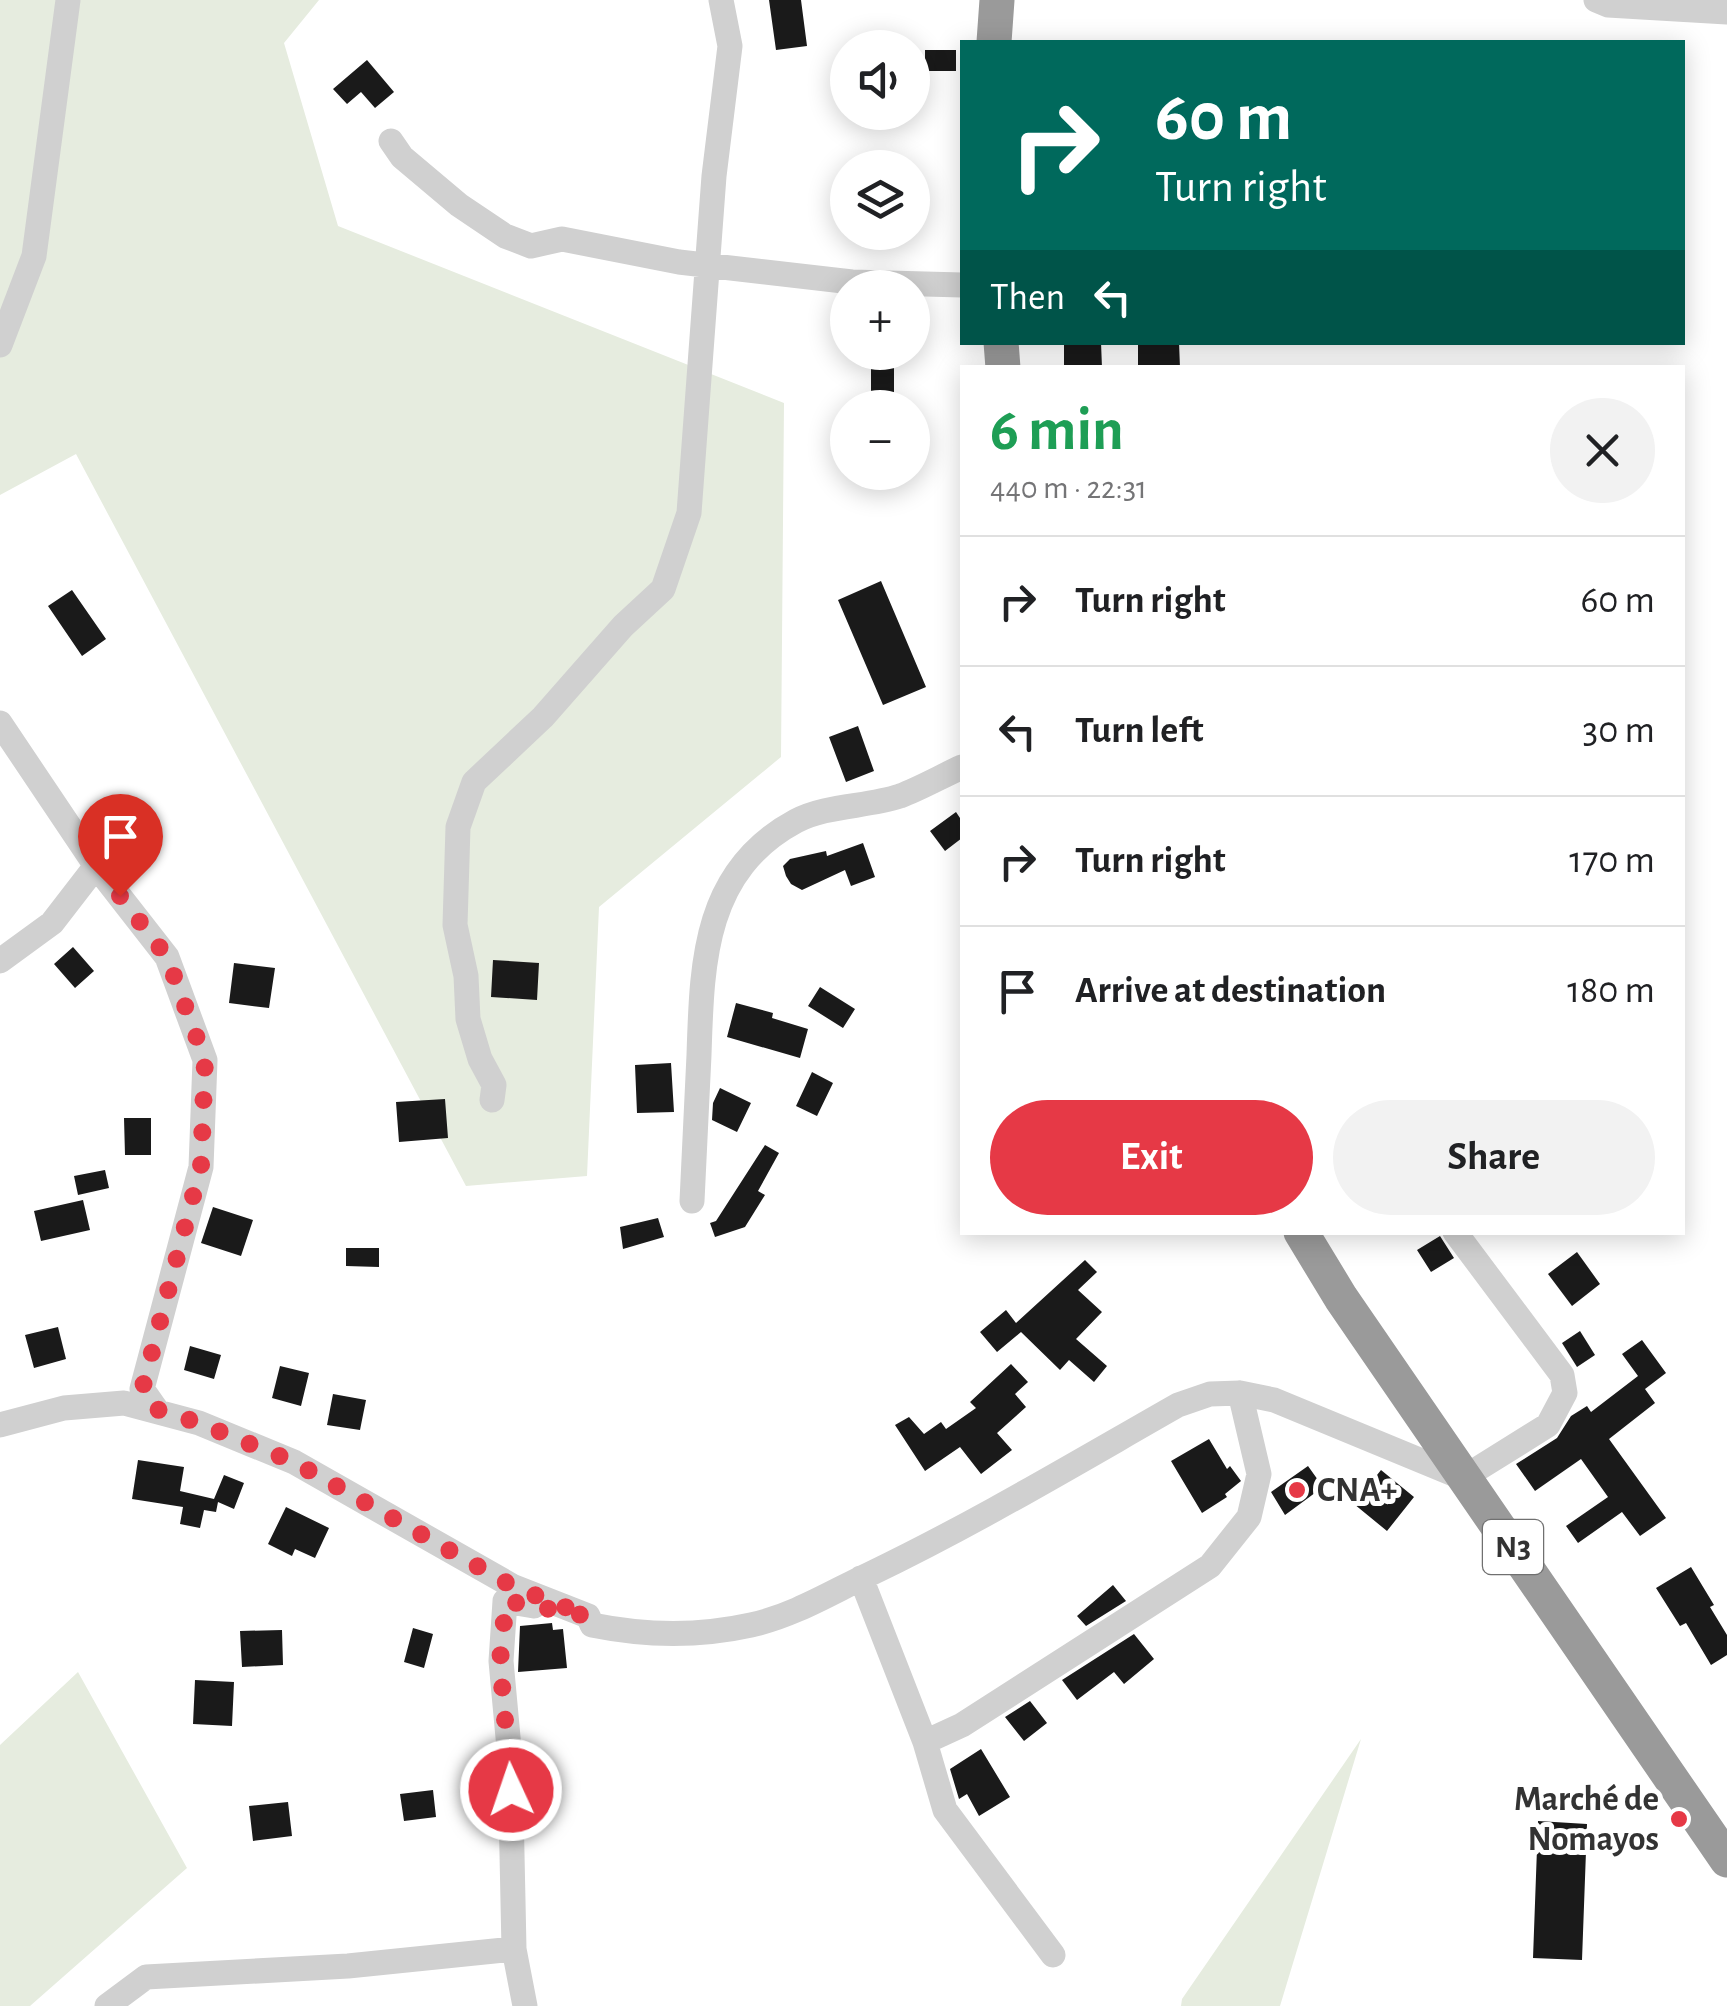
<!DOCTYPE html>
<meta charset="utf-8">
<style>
:root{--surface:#fff;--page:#f2f2f2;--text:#202124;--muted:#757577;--line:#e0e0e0;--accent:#e63946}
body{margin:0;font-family:"Alegreya Sans",sans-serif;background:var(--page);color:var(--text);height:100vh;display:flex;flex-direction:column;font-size:38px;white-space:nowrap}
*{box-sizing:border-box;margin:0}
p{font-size:32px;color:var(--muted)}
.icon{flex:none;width:55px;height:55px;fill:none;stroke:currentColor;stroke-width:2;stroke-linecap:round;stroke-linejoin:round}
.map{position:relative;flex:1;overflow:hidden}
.drawer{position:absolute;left:960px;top:365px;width:725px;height:870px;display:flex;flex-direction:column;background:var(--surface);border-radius:0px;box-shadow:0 5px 25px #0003}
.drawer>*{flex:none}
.banner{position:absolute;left:960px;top:40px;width:725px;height:305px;border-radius:0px;box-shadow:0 5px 25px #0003;background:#00695c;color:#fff;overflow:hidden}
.fabs{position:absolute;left:830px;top:30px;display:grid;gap:20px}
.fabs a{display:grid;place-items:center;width:100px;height:100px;border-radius:50%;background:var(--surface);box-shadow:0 5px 25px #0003;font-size:50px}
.pin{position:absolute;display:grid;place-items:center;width:85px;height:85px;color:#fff;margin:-102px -42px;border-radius:50% 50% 50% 0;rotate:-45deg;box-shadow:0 0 10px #0007}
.pin .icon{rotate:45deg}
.me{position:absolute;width:110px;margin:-55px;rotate:357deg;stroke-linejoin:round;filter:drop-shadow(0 0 8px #0008)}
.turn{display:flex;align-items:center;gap:35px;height:210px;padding:0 30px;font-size:45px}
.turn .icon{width:130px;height:130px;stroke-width:2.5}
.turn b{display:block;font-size:70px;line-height:85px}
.then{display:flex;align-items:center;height:95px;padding:0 30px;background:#0003;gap:20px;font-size:38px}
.round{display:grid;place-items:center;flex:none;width:105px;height:105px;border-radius:52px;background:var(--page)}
.head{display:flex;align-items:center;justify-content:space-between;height:170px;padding:0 30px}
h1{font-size:60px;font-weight:700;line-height:75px;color:#1e9e55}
.action{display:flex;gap:20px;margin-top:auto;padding:20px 30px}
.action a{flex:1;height:115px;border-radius:60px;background:var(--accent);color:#fff;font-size:40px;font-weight:700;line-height:115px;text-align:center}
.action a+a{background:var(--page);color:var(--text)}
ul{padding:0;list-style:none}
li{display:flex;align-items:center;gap:30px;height:130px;padding:0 30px;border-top:2px solid var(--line)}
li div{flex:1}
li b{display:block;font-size:38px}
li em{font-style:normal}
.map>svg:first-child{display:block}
</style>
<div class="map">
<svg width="1727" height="2006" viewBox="0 0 1727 2006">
<rect width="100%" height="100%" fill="#fff"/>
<path fill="#e6ecdf" d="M0,0h319l-35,43 54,183 446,177 -3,354 -182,150 -12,269 -121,10 -390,-732 -76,41z
M78,1672l109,196 -157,138h-30v-261z
M1361,1739l-81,267h-99l1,-7z"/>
<path fill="#1a1a1a" d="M769,0h32l6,46 -31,4z
M925,50h31v21h-31z
M367,60l27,32 -19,16 -14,-16 -14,12 -14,-15z
M1064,342h37l1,26h-38z
M1138,342h41l1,26h-42z
M871,364h23v44h-19l1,-16h-5z
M881,581l45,106 -43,18 -45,-105z
M72,590l34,49 -24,17 -34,-50z
M858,726l16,45 -28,11 -17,-45z
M956,812l6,9v17l-17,13 -15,-20z
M863,843l12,34 -24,9 -6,-16 -43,20 -11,-6 -5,-8 -3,-10 7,-7 36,-8 1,5z
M73,947l21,24 -19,17 -21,-24z
M493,960l46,3 -2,37 -46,-3z
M234,963l41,5 -6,40 -40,-5z
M820,987l35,22 -12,19 -35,-22z
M736,1003l37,10 -1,5 36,11 -8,29 -73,-21z
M671,1063l3,49 -37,1 -2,-48z
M812,1072l21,11 -16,33 -21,-10z
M720,1088l31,15 -14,29 -25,-12 1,-17z
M445,1099l3,39 -49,4 -3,-40z
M124,1118h27v37h-26z
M765,1145l14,8 -21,38 7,4 -20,32 -30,10 -5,-14 6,-2z
M105,1170l4,18 -31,7 -4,-19z
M83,1200l7,30 -49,11 -7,-30z
M213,1207l40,13 -12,36 -40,-13z
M658,1218l6,19 -41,12 -3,-22z
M1440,1236l14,22 -23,14 -14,-22z
M346,1248h33v19l-33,-1z
M1577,1252l23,32 -28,22 -24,-32z
M1085,1260l12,12 -19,18 24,22 -26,27 31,27 -13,16 -25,-22 -9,10 -39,-38 -24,20 -17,-20 26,-22 10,13z
M58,1327l8,32 -32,9 -9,-33z
M1580,1331l15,24 -18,12 -15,-24z
M1642,1340l24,33 -21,16 10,14 -46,36 57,79 -26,18 -18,-24 -44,31 -12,-17 42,-29 -27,-38 -46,32 -19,-27 41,-26 14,-22 16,-10 4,6 47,-36 -16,-22z
M190,1346l31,9 -7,24 -30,-9z
M1011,1364l17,18 -13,12 11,13 -29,26 15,17 -31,24 -21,-27 -35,24 -30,-46 14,-8 15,17 17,-12 5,7 30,-21 -6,-6z
M280,1366l29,7 -8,33 -29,-8z
M333,1394l33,6 -6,30 -33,-5z
M1209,1439l18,30 3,-3 11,15 -16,13 2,3 -25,16 -31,-52z
M138,1460l46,7 -4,24 34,8 10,-24 20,8 -10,26 -16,-7 -2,10 -12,-2 -4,18 -20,-4 3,-17 -51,-8z
M1308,1466l15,21 -38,28 -14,-23z
M1381,1470l33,27 -27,34 -33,-27z
M286,1507l43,21 -14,30 -20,-9 -3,7 -24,-12z
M1691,1567l23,38 -4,2 17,28v20l-16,10 -25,-42 -6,3 -24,-38z
M1113,1585l13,16 -40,25 -9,-10z
M552,1623l1,7 10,-1 4,39 -49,4 2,-46z
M413,1628l20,6 -9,34 -20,-6z
M282,1630l1,35 -41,2 -2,-36z
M1134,1634l20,25 -30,25 -10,-12 -37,28 -15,-20z
M195,1680l39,2 -2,44 -39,-2z
M1030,1701l17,22 -23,18 -19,-24z
M981,1749l29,48 -31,19 -12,-22 -8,5 -9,-30z
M433,1790l3,27 -32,4 -4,-27z
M288,1802l4,34 -39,5 -4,-35z
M1538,1821l49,3 -5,136 -49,-2z"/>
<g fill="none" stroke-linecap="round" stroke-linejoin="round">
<path stroke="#d0d0d0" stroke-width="25" d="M1596,0l12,5 119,7
M391,141l11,16 57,48 46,31 26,10 31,-7 117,23 173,20 110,3
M0,345l34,-89 34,-256
M0,723l96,143 71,91 38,103 -4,107 -59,222 14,20
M0,961l52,-38 44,-57
M492,1100l2,-15 -14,-26 -12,-40 -2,-43 -11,-51 3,-98 16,-45 69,-65 80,-91 40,-37 26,-76 25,-337 16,-130 -9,-46
M692,1201c2,-49 5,-97 7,-146 3,-92 4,-184 97,-234 30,-16 71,-14 104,-25 21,-8 42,-20 62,-29
M0,1425l64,-17 60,-5 75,20 95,39 220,125 74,29 4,9c54,11 105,12 159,0 42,-9 81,-33 119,-51 106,-51 206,-111 308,-169l32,-11 30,-1 34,7 189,78 85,-53 17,-32 -3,-18 -107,-143
M861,1578l64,164 20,68 108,145
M925,1742l37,-17 248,-159 39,-49 10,-43 -19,-81
M107,2006l39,-29 202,-11 166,-17
M525,2006l-11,-57 -4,-190 -9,-98 4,-60 29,5"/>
<path stroke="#9a9a9a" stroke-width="35" d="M994,42l3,-42
M1001,342l2,26
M1301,1232l40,66 386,562"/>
</g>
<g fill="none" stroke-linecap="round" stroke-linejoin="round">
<path stroke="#e63946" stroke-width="18" stroke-dasharray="0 32.4" d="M120,896l47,61 38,103 -4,106 -59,224 14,19 43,14 95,39 220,125 74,29 -82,-15 -6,60 11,129"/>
</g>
<g fill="#e63946" stroke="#fff" stroke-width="4">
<circle cx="1297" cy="1490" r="10"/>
<circle cx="1679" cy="1819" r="10"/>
</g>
<g text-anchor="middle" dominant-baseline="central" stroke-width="10" stroke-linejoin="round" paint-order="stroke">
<rect fill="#fff" stroke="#707070" stroke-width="2.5" x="1483" y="1520" width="60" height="54" rx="8"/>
<g font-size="32" font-weight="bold" fill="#333">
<text x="1513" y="1547">N3</text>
</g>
<g font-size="35" font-weight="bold" fill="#333" stroke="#fff" text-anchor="start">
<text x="1317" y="1490">CNA+</text>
<text x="1659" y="1799" text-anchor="end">Marché de<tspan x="1659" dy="40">Nomayos</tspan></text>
</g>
</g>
</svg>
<div class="fabs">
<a><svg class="icon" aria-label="sound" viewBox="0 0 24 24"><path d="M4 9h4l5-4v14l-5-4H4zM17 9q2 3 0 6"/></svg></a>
<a><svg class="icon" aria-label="layers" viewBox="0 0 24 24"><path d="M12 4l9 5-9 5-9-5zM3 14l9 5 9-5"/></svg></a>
<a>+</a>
<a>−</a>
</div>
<div class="pin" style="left:120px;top:896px;background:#d93025"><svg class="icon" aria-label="arrive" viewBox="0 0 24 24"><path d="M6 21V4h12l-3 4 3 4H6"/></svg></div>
<svg class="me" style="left:511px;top:1790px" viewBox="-20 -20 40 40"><circle r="17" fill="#e63946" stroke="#fff" stroke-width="3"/><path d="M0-11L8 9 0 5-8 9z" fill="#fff"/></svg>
<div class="banner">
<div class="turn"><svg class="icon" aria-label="right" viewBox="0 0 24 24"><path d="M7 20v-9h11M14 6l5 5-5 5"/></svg><div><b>60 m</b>Turn right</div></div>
<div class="then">Then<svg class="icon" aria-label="left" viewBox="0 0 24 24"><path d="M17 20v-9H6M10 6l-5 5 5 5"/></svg></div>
</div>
<section class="drawer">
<div class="head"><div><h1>6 min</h1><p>440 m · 22:31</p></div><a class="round"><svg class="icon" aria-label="close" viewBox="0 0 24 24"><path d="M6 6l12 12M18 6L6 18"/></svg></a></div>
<ul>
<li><svg class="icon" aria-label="right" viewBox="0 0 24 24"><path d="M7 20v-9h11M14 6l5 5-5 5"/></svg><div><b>Turn right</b></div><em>60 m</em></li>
<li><svg class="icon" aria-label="left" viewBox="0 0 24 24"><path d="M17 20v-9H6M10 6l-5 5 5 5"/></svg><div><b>Turn left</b></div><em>30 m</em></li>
<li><svg class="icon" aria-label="right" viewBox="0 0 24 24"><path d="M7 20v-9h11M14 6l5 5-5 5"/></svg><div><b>Turn right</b></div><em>170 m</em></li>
<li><svg class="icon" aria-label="arrive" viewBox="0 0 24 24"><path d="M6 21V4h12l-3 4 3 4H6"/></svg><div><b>Arrive at destination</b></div><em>180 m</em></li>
</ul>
<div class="action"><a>Exit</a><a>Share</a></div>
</section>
</div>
